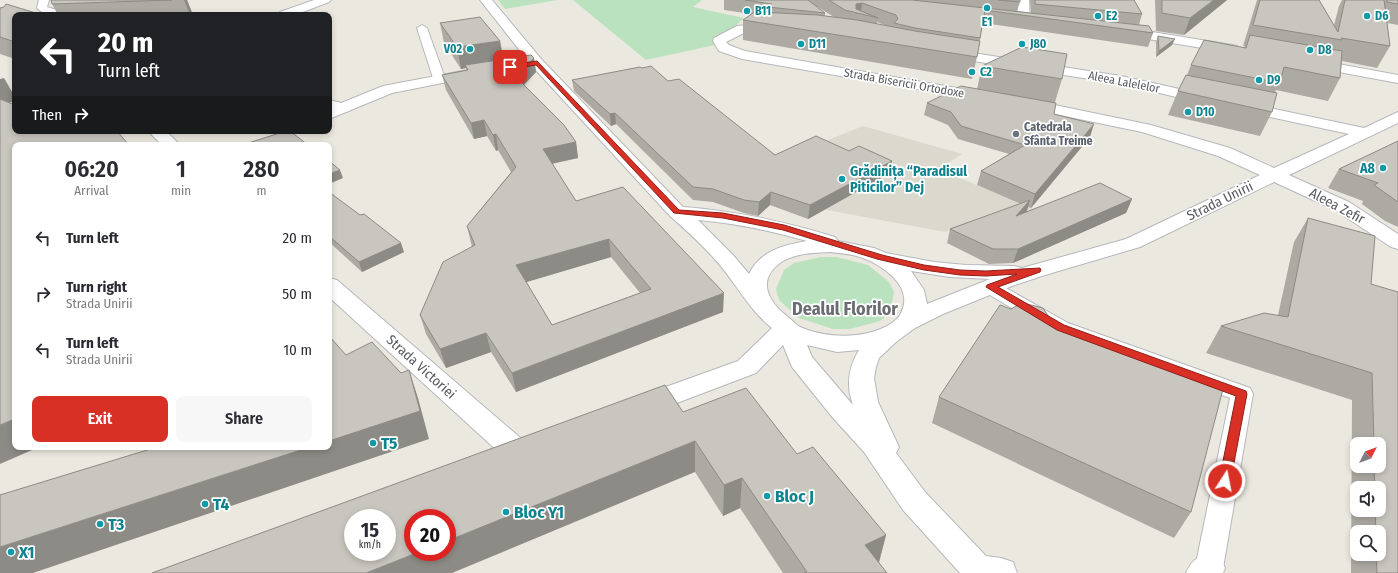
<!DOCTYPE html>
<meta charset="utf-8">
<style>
:root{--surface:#fff;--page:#f7f7f7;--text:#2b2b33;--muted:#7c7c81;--accent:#d93025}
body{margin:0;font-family:"Fira Sans Condensed",sans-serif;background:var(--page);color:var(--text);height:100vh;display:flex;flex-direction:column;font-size:15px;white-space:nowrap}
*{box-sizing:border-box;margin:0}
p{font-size:13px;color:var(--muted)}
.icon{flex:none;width:22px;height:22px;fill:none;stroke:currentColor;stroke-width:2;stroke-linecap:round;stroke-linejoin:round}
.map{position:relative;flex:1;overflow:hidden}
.details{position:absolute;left:12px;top:142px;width:320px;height:308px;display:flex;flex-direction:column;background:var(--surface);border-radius:8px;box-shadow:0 2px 6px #0003}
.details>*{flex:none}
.hud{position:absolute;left:12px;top:12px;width:320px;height:122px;border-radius:8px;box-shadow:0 2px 6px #0003;background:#202124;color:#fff;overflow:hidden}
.needle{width:26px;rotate:48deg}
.tools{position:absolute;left:1350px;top:437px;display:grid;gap:8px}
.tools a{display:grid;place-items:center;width:36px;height:36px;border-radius:8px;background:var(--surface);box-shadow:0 2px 6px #0003;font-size:20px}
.speed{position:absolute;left:344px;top:509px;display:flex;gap:8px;font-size:20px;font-weight:700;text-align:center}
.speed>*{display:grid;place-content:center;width:52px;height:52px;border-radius:50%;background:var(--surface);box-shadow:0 2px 6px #0003;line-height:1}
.speed small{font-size:10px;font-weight:400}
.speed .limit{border:6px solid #d22;background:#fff;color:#111}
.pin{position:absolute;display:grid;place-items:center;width:34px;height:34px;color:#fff;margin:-17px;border-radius:8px;box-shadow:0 2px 6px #0006}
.me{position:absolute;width:44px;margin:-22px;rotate:11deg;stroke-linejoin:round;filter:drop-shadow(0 0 3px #0008)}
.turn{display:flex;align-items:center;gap:14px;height:84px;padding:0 20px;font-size:18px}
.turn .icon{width:52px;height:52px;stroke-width:2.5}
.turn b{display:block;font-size:28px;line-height:34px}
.then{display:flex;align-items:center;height:38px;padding:0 20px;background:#0003;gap:8px;font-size:15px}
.eta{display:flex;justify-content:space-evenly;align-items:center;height:68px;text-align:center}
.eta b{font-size:24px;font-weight:600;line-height:28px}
.cta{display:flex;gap:8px;margin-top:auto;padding:8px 20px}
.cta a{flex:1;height:46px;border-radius:8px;background:var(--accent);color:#fff;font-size:16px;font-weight:600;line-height:46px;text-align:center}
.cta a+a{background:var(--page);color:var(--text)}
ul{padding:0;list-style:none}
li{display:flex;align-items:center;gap:12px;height:56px;padding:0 20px}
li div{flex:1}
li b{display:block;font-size:15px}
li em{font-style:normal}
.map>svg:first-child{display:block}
</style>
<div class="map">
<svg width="1398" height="573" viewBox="0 0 1398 573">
<rect width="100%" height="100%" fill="#ebe9df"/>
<path fill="#dbd9cd" d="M863,126l99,28 -23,15 138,59 -13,8 -61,-27 -58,23 -129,-24 -48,-44z"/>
<path fill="#bbe2bf" d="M498,0h60l-53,9z
M573,0h129l-9,7 51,11 -29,27 -69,15z
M821,257h16l31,8 21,17 5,10 -4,20 -10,9 -30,8h-17l-34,-11 -20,-18 -3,-11 8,-19 10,-7z"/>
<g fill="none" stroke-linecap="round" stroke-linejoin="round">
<g stroke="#b5b7bc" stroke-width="2">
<path id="lane" d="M39,0h10l-2,7 13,4 1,2 -1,2c-8,0 -18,-1 -23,-7z
M422,25l5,3 18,50 -2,3h-8l-2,-3 -16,-50z
M329,100l20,5 2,3 -2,3 -5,1 -15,-4z
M990,281l7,2 71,40 182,65 3,6 -30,174 -2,5h-24l-2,-5 35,-170 -176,-65 -71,-42 -3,-4 3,-4z"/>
</g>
<g stroke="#b5b7bc" stroke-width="2">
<path id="street" d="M480,0h12l50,60 141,147c54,4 100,14 152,30l3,4 36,7 12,5 48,9 32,3 48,1 8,2 104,-29 134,-64 -42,-19 -76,-24 -121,-25 -3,-3 3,-3 5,-2 125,26 79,23 44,20 75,-34 -112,-24 -3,-3 3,-3 5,-2 122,26 34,-16v11l-109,52 60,27 49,32v15l-7,-2 -56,-37 -61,-28 -134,65 -95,28 -33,11 -69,28 -28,14 -19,14 -17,16 -3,9 -2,11 4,24 21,45 -3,6 29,39 61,64 15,2 12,4 4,11h-57l-57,-63 -39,-58 -31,-34 -41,-51 -9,-22 -27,28 -103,39 -9,3 -9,-3 -4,-7 4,-7 103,-37 34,-33c-22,-17 -35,-43 -53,-64 -15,-18 -32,-33 -49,-48l-138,-150zM698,220c37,3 73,11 109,21 -24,4 -47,10 -58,33l-16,-19zM830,252c10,1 20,2 30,5 21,7 55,29 41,56 -5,11 -21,17 -33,20 -21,5 -48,3 -68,-6 -4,-2 -8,-7 -12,-10 -20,-15 -33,-38 -5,-56 14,-8 31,-8 47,-9zM911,271l39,6 40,2 -63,25 -3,-14zM807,345l30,7 22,-2c-11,18 -13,36 -6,55l-41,-48z
M1017,0h12l1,21 -2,3h-8l-2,-3z
M56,9l14,3 2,3h-32l2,-3z
M773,23l4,1 2,3 -2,3 -33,3 -18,9 3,3 16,6 235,41 5,1 2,3 -2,3 -5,1 -238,-41 -23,-8 -6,-10 1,-3 23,-12z
M1122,27l110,18 5,1 2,3 -2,3 -5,1 -114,-19 -2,-3 2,-3z
M947,49l174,27 90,20 3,3 -3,3 -5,2 -85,-20 -179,-28 -2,-3 2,-3z
M1311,59l87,16v8l-92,-17 -2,-3 2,-3z
M473,69l5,1 2,3 -2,3 -86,17 -63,26v-11l54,-22z
M148,131h18l14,14h-18z
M329,278l8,2 187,161 4,8 -4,8 -10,3 -10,-3 -175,-160z
M1209,553l11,5 5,10 -2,5h-37c6,-13 10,-15 23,-20z"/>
</g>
<g stroke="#b5b8be" stroke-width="2">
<path id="secondary" d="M314,0h17l-2,2 -34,13h-17l2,-3z"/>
</g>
<use href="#lane" fill="#fff" fill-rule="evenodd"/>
<use href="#street" fill="#fff" fill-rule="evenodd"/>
<use href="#secondary" fill="#fff" fill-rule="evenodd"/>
</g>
<path fill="#acaaa3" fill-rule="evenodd" d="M51,0h136l6,15h-135l-6,-11z
M724,0h296v2l-3,9 14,2 -1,-13h104l8,14 -3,11 14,8 -5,14 -165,-24 -6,34 -5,22 -229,-39v-20l8,-6 -27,-4zM813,4l21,13 -9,-1v-3zM877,22l10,4 -10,-2z
M1155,0h72l-43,35 -28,-4z
M1257,0h62l15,25 5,-19 3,-6h56v25l-11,-2 3,23 -13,22 -35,-7 -2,17 -12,23 -52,-11 -1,3 -3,19 -12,24 -92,-21 10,-24 9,-16 4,-10 53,-17 1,-2h-2z
M0,8l15,7v44l-15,-5z
M440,23l60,18 3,18 31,-1 2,14 -12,13 52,57 2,16 -26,6 24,37 147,111 -207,80 -25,-40 -45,16 -20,-34 -6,-19 52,-68 -5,-21 44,-54 -13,-22 -2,1 -9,-15 -13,3 -28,-49 -4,-15 24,-5v-2l-5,1 -17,-26zM611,257l29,36 -88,32 -26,-43z
M1158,36l14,9 -16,12v-15z
M982,66l80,13 -7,23 -1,12 36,23 -59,71 -3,-1 -2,5 106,-13 -6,14 -113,50 -24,1 -42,-21 3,-14 71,-25 -44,-19 4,-14 28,-17 -51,-15 -10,-14 -24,-10 3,-12 50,-14z
M642,68l26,13 107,74 74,-4 43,10 -2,12 -82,46 -38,-14 -12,11 -14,-3 -31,-11 -20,-2 -77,-76 -5,2 -37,-35 -2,-11z
M1398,141v86l-13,-6 -23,-17 1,-3 -35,-13 11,-19z
M329,192l75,60 -42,20 -33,-30z
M1308,218l63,66 27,289h-47l1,-173 -146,-47 15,-27 57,-11 16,-73zM1357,444h22v22h-22zM1357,488h22v22h-22zM1357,532h22v22h-22z
M1054,325l137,187 -17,26 -242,-115 7,-26z
M683,412l114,42 89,81 -7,28 8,10h-104l-43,-65 -17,8 -28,-44z"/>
<path fill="#8c8b85" d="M184,0h3l6,15h-3z
M1214,0h13l-43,35 6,-17z
M862,3l-1,11 -6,-1 1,-9z
M1175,39l-3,6 -16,12 3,-6z
M500,41l4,21 -39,3 1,3 -5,1 -4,-22z
M534,58l2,14 -18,19 -3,-15z
M4,78l11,19v4l-15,5v-27z
M615,113l1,11 -5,2 -1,-12z
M484,120l3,16 -13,3 -3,-16z
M1094,124l-4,13 -59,71 4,-14z
M496,134l2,16 -2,1 -3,-16z
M576,142l2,16 -33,7 -2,-16z
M892,161l-2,12 -82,46 2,-14z
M340,170l3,8 -14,6v-10z
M771,192l-1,13 -12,11 1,-14z
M1132,199l-6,14 -113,50 5,-14z
M1030,200l-4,14 -10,2z
M609,239l2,18 -91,27 -4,-19z
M401,243l3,9 -42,20 -3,-10z
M724,293l-1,19 -207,80 -4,-19z
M486,333l5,19 -45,16 -6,-19z
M409,370l9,28 11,41 -396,134h-33v-26l310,-100h19v-6z
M15,419v28h24l-39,17v-39z
M695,441v31l-243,101h-86l53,-21h28v-11z
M742,478l-2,30 -17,8 1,-31z
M886,535l-8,30 -13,-20z"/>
<path fill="#c8c6be" stroke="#8c8b85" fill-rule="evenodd" d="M51,0h121l-120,4z
M745,0h63l17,13 -57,-6 4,-3z
M829,0h83l237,26 4,7 -168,-23 -5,28 -65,-10 -21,-5 4,-4 -2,-4 -34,-12 -6,1v5l22,9 -33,-8z
M998,0h22v2z
M1035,0h99l8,14 -107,-10z
M1162,0h52l-24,18 -28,-5z
M1260,0h59l19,32 7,-32h39l6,46 -49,-8 1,2 -89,-15z
M1387,0h11v4l-11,-2z
M6,4l33,10 -2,1h-22v27l-15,-5v-29l4,-1z
M759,12l59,3 39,5 58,11 65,10 -3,16 -234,-37 10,-7z
M480,17l20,24 -43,6 -17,-24z
M1250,35l92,16 -2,27 -56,-11 -4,16 -89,-18 13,-25 42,8z
M1158,36l17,3 -16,12z
M1022,47l45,7 -5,25 -80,-13z
M531,55l3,3 -19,18 49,49 12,17 -33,7 33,52 47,-14 101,106 -212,80 -26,-40 -46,16 -20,-34 23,-53 32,-17 -8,-19 49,-59 -20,-33 -3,1 -9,-15 -13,3 -29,-48 26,-5 -3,-5zM609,239l42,50 -99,36 -36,-60z
M651,66l17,15 11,-2 96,76 41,-19 33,15 10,-5 33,15 -82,44 -39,-13 -12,10 -15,-2 -31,-11 -20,-2 -78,-74 -5,1 -38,-34 68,-13 2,1z
M1186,75l91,18 -5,19 -94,-21z
M961,86l95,17 -2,11 40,10 -59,70 -54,-23 44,-26 -64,-19 -10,-14 -24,-9z
M0,99l15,6v26h102l12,14h-114v274l-15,6z
M286,131h4l18,14h-66z
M1398,141v61l-24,-17 4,-2 -39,-14z
M329,161l11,9 -11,4z
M1100,183l32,16 -114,50h-25l-43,-20 80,-29 -14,16z
M329,192l31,23 4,-1 37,29 -42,19 -30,-26z
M1308,218l67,18 -4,48 27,8v281h-21l-1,-19h3v-22h-3l-1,-22h4v-22h-4l-1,-22h5v-22h-5l-2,-71 -151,-47 43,-13 24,4z
M1027,304l16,4 11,17 169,64 -32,123 -252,-115 61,-92 11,4 7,-4z
M329,336l17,19 26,-13 29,31 8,-3 11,41 -91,30z
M665,385l18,27 63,-24 51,66 16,-7 73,88 -21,10 22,28h-83l3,-1 -65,-94 -18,7 -29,-44 -248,100v-23h-34v34h6l-53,21h-214zM353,518h34v34h-34z
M157,447h153l-310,100v-52z"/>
<path fill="#d93025" stroke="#8d1f18" d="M537,61l142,149 44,3 61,12 98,30 42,10 36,5 26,1 54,-3 1,2 -1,2 -42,15 66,38 182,66 1,3 -17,90 -5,2 -4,-2 -2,-3 17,-85 -179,-66 -71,-43 1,-2 30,-11 -31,2 -26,-1 -36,-5 -47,-11 -94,-29 -60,-12 -49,-5 -138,-148 -26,4 -3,-2 3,-2z"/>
<g fill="#0f9aa8" stroke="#fff" stroke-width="1.5">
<circle cx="987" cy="8" r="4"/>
<circle cx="747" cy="11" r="4"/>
<circle cx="1098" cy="16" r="4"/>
<circle cx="1367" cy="16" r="4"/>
<circle cx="801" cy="44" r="4"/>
<circle cx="1022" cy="44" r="4"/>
<circle cx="470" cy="49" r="4"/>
<circle cx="1310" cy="50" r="4"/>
<circle cx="972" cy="72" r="4"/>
<circle cx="1259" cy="80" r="4"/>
<circle cx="1188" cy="112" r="4"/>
<circle cx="1383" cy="168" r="4"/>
<circle cx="842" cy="179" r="4"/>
<circle cx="373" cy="443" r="4"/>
<circle cx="767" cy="496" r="4"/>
<circle cx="205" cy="504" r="4"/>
<circle cx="506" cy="512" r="4"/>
<circle cx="100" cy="524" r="4"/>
<circle cx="11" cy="552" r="4"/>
</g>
<circle fill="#6b7280" stroke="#fff" stroke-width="1.5" cx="1016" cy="134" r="4"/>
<g text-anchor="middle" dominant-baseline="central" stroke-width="3.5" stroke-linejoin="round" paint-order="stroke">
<g font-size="12" font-weight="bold" fill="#0d838f" stroke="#fff" text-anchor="start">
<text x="755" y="11">B11</text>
<text x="1106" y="16">E2</text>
<text x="1375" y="16">D6</text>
<text x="987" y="22" text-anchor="middle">E1</text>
<text x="809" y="44">D11</text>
<text x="1030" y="44">J80</text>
<text x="462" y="49" text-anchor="end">V02</text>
<text x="1318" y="50">D8</text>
<text x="980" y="72">C2</text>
<text x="1267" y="80">D9</text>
<text x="1196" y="112">D10</text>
</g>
<g font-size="12" fill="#585b60" stroke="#fff">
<text transform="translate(1124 82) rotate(11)">Aleea Lalelelor</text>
<text transform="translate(904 83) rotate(10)">Strada Bisericii Ortodoxe</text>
</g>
<g font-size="12" font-weight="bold" fill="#5b616d" stroke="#fff" text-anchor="start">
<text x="1024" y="127">Catedrala<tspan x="1024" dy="14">Sfânta Treime</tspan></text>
</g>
<g font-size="14" font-weight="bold" fill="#0d838f" stroke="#fff" text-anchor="end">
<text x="1375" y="168">A8</text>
<text x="850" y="171" text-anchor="start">Grădinița “Paradisul<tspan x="850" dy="16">Piticilor” Dej</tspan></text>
</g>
<g font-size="14" fill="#585b60" stroke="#fff">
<text transform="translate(1220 201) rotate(-26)">Strada Unirii</text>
<text transform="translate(1337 206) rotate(28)">Aleea Zefir</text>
<text transform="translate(421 367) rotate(42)">Strada Victoriei</text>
</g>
<g font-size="17" font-weight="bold" fill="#0d838f" stroke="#fff" text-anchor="start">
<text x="381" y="443">T5</text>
<text x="775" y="496">Bloc J</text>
<text x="213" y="504">T4</text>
<text x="514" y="512">Bloc Y1</text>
<text x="108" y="524">T3</text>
<text x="19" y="552">X1</text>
</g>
<g font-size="18" font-weight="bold" fill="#696c72" stroke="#fff">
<text x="845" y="309">Dealul Florilor</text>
</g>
</g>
</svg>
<div class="tools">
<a><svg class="needle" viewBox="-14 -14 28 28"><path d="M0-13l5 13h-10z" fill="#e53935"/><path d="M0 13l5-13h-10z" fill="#7c7c81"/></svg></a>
<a><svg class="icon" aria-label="sound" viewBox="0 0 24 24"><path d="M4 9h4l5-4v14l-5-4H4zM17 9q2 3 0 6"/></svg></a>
<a><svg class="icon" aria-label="search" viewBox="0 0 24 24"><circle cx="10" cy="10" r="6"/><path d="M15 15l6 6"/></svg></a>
</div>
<div class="speed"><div>15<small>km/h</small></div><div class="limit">20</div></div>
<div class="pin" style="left:510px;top:67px;background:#d93025"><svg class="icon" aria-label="arrive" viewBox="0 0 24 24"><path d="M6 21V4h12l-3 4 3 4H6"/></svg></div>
<svg class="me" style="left:1225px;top:481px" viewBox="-20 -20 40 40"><circle r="17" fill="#d93025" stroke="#fff" stroke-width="3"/><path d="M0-11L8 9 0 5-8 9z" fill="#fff"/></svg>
<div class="hud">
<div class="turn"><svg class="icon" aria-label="left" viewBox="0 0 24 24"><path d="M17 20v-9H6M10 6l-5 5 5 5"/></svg><div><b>20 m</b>Turn left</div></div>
<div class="then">Then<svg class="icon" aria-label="right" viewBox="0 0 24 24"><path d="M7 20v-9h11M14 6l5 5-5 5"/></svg></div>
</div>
<section class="details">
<div class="eta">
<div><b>06:20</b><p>Arrival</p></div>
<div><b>1</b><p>min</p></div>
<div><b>280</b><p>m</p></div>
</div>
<ul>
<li><svg class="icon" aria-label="left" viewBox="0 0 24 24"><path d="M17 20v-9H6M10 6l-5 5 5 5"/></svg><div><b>Turn left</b></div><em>20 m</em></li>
<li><svg class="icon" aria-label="right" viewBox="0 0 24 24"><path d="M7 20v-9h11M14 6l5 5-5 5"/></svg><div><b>Turn right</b><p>Strada Unirii</p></div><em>50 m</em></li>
<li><svg class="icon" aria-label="left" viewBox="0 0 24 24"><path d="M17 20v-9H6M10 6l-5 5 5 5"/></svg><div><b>Turn left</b><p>Strada Unirii</p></div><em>10 m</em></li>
</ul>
<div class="cta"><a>Exit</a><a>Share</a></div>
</section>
</div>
